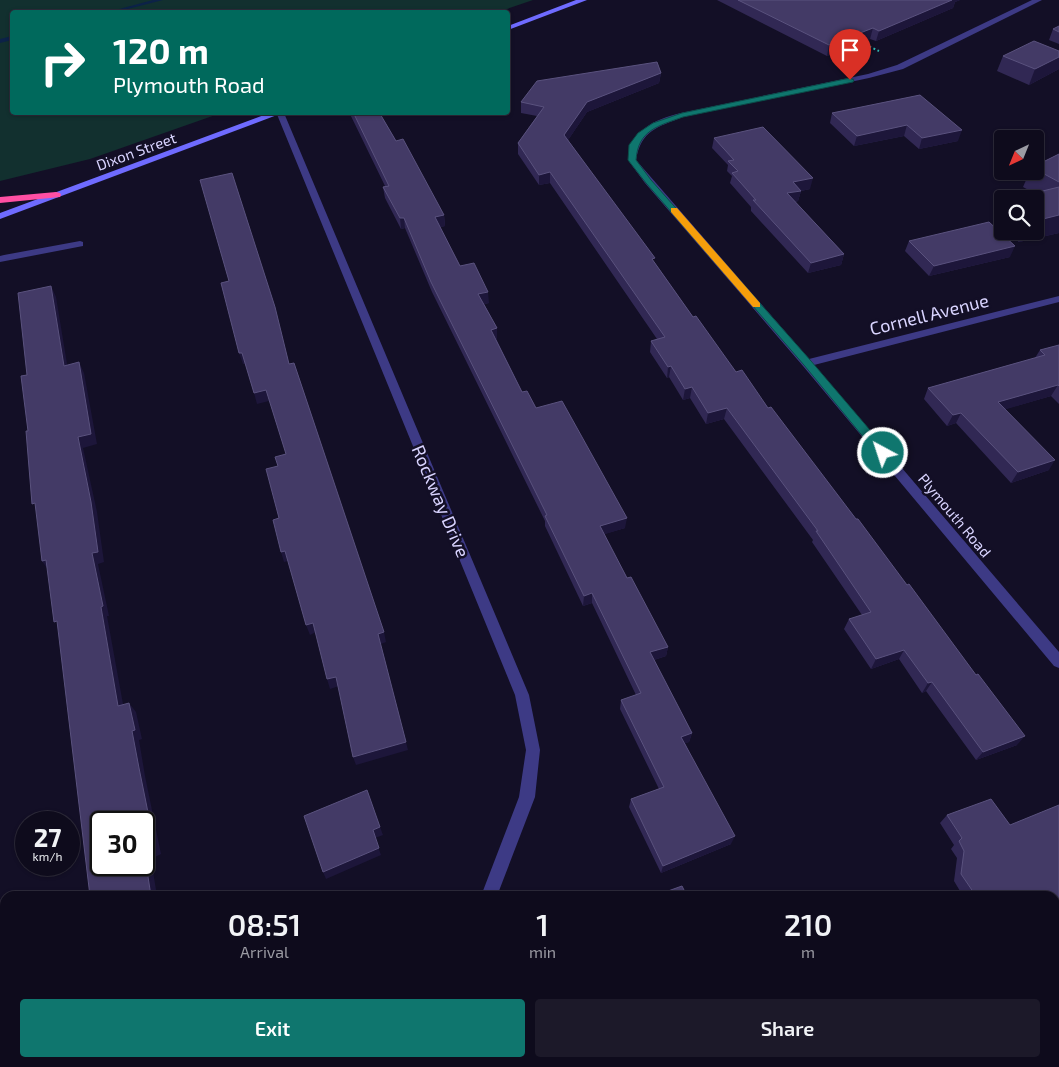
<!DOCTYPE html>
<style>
:root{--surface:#0e0b1c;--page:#1c1929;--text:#f1f3f6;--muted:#9b9ba3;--line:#2e2b3b;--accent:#0f766e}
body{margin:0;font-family:"Exo 2",sans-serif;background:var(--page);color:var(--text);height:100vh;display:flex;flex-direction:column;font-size:19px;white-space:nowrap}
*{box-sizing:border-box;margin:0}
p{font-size:16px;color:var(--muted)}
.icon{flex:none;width:28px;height:28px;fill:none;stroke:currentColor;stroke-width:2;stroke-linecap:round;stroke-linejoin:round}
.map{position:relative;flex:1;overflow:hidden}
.drawer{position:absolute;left:0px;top:891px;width:1060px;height:176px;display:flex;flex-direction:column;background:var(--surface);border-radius:15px 15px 0 0;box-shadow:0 1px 4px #0004,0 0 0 1px var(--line)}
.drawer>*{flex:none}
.hud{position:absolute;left:10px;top:10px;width:500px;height:105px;border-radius:5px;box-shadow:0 1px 4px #0004,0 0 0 1px var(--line);background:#00695c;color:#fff;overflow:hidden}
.needle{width:32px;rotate:223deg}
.fabs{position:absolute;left:994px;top:130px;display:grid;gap:10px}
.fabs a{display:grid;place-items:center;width:50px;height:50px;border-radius:5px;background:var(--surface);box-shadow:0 1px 4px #0004,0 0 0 1px var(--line);font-size:25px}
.speed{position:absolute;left:15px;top:811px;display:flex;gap:10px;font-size:25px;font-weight:700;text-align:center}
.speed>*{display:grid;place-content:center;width:65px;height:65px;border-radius:50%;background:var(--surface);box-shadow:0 1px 4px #0004,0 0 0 1px var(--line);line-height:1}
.speed small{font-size:12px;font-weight:400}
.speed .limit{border:2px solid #111;border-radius:8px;background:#fff;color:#111}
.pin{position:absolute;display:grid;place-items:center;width:42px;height:42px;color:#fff;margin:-51px -21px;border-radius:50% 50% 50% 0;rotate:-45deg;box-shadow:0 0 5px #0007}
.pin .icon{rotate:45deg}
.me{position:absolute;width:55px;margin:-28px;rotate:320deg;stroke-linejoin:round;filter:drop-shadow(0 0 4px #0008)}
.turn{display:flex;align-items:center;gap:18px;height:105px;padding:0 20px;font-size:22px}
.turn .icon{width:65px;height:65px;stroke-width:2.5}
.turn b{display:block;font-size:35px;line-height:42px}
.eta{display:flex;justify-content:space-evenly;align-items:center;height:85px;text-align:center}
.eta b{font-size:30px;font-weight:600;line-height:35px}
.primary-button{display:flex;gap:10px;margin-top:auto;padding:10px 20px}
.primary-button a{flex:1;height:58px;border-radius:5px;background:var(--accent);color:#fff;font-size:20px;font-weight:600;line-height:58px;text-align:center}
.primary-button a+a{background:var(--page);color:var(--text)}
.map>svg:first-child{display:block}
</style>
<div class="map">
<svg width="1059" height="1067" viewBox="0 0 1059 1067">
<rect width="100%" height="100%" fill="#130f26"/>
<path fill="#12302f" d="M0,0h533l-35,12h-486v100l209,1 -131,46 -90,22z"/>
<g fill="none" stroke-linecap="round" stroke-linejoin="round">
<path fill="#0c2248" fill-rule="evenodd" d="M153,0h10l-47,12h-8z
M12,36v4l-12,3v-4z"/>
<path stroke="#2fb8b0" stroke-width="2" stroke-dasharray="2 2.5" stroke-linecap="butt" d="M857,41l22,10"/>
<path fill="#3d3a85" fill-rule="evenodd" d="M1032,0h10l-139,69 -34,9 -186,39c-25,10 -42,13 -47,43l173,199 250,-63v6l-245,63 245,287v16l-5,-2 -251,-300 -158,-183 -17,-23c5,-31 25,-40 53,-47l187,-39 29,-9z
M276,112l8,1 245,582 11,55 -5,47 -38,99h-16l38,-99 7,-47 -11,-55z
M80,241l3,1v4l-83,16v-6l4,-1z
M421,1062h18l-1,5h-18z"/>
<path fill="#6f6bff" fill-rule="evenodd" d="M576,0h11l-79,30v-4z
M272,112h13l-285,107v-6z"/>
<path fill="#ff4fa3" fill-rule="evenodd" d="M56,192l4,1 1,2 -1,2 -60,6v-6z"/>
</g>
<path fill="#312854" d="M717,0h243l-5,2 -2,6 -77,33 -6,-2 -43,17z
M1059,26v18l-10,-4 4,-11z
M1003,56l56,13 -30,16 -32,-14z
M661,73l-2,10 -72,29 -19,28 125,177 43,55 32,36 249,337 -41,15 -50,-69 -4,2 -23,-34 -28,10 -27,-40 5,-10 13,-4 -50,-73 1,-2 -89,-121 -18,5 -16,-26 -7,2 -14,-23 -2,1 -17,-26 1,-11 6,-2 -107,-156 -11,2 -21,-31v-11l19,-27 -16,-3v-11z
M920,95l38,46 -39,8 -15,-13 -50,10 -24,-23 2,-10z
M349,112h30l17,29 48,74 1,11 -5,1 20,39 29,37 -5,1 13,24v11h-1l26,53 14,16 89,120 -21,6 23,44 41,69 -2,9 -12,4 38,73 -3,9 -4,1 46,101 -70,29 -32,-66 2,-8 28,-10 -39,-80 1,-9 15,-5 -44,-92 -9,3 -38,-80v-5l-113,-229 -27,-64 -4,1 -16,-31 -2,-11 2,-1z
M714,138l96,51 -9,2 -3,10 -3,1 49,52 -3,11 -33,8 -57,-62v-4l-21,-24 2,-7 -5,-5 1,-6 -16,-17z
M1059,154v79l-40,9 -12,-11h28l-1,-38 -11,-6 7,-16h5v-5z
M1002,200v27l-8,-7z
M909,241l101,16 -81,19 -24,-25z
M1059,345v59l-8,-8 -46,13 44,61 -38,13 -55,-60 -9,3 -23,-27 4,-11 107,-30 5,-8z
M947,815l108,81h-92l-9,-15 3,-23 -6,-9 3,-4 -14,-22z
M557,1062h73l1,5h-73z"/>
<path fill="#1d163a" d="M948,0h12l-5,2 -2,6 -77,33 3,-10z
M873,28l-3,11 -43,17 2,-11z
M1059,57v12l-30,16 6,-16z
M661,73l-2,10 -72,29 -23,34v-11l23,-33z
M907,125l-3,11 -50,10 3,-10z
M962,130l-4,11 -39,8 3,-11z
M550,172v11l-11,2v-10z
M813,178l-3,11 -9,2 -3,10 -13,3 2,-11 6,-11z
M444,215l1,11 -9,2 -1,-11z
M1059,215v18l-40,9 6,-11h10v-10z
M400,218h4l1,10 -4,1z
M1015,246l-5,11 -81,19 5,-10z
M844,254l-3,11 -33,8 3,-10z
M51,286l5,11 13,79 -5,-10z
M488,292l1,11 -10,2 -1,-11z
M497,328v11l-6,1v-10z
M239,353h3l4,11h-3z
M79,362l5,11 13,71 -14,4 14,64 7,50 -6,2 11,52h-2l18,99 -7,-9 -26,-153 -14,-116z
M671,366l-2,11 -2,1 1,-11z
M1058,385l-7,11 -58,17 5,-11z
M692,387l-2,11 -7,2 2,-11z
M266,390l3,11 -12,3 -3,-11z
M727,408l-3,11 -18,5 2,-11z
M961,413l-5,10 -9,3 6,-11z
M1055,460l-6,10 -38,13 7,-11z
M627,518l-2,10 -26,8 1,-10z
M285,551l3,10 -4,1 -3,-10z
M46,560l3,11 -7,-10z
M592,593v10l-9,3 1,-10z
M313,623l3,9 -6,3 -4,-10z
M384,632l2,10 -5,2 -3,-10z
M668,647l-2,9 -18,6 2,-10z
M904,650l-5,9 -28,10 5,-10z
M336,677l3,9 -9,3 -3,-10z
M932,682l-6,9 -4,2 6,-10z
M129,703l7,9 6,27 -3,1 6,36 16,78 -10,5 6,37h-6l-7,-45z
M692,733l-3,9 -10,3 2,-8z
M1025,736l-8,9 -41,15 7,-8z
M406,742l2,8 -52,15 -3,-8z
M380,827l3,8 -8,3 6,17 -55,24 -3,-7 50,-42z
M735,836l-4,8 -70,29 2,-7z
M193,1062h6l1,5h-6z"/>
<path fill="#433a66" stroke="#5a527e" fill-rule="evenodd" d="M738,0h214l-73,31 -6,-3 -44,17z
M1059,26v6l-6,-3z
M1034,41l25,10v6l-24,12 -32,-13z
M657,62l4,11 -74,29 -23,33 91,123 -3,1 41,58 3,-1 40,56 6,-2 26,38 3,-1 85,112h2l49,66 2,-1 67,91 2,-1 47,62 -42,16 -51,-70 -4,1 -24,-33 -28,9 -27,-40 22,-7 -55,-81h2l-91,-123 -19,5 -16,-26 -7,2 -14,-23 -3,1 -17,-26 14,-4 -115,-165 -11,3 -21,-32 26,-36 -23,-5 16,-21z
M920,95l42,35 -40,8 -15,-13 -50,11 -25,-23z
M353,112h26l17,29 7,-2 41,76 -9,2 25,49 14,-3 14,29 -10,2 19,34 -6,2 31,62 5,-1 9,17 26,-7 65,117 -27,8 27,52 4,-1 37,70 -18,5 42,81 -11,4 54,99 -72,30 -32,-67 33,-12 -43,-87 20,-7 -49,-100 -8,3 -39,-80 2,-1 -116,-233 -27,-64h-4l-17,-31 6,-1z
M763,127l50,51 -20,4 8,9 -14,2 57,61 -33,9 -58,-63h3l-24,-27 6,-2 -10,-10 6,-1 -20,-22z
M1059,154v28l-24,-13v-3z
M232,173l43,134 14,57 5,-1 90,269 -6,2 28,108 -53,15 -17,-80 -9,2 -14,-56 -7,2 -21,-74 -4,1 -8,-32 6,-2 -13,-49 12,-3 -3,-9 11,-3 -20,-64 -12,3 -12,-40h-3l-18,-70 8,-2 -29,-101z
M1059,187v28l-24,6v-22h-25z
M989,222l26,24 -81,20 -25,-25z
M51,286l13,80 15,-4 12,72 -13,3 13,65 7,50 -6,1 11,53 -2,1 17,99 11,-3 6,27 -3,1 7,37 16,79 -11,4 7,45h-61l-33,-275 -3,1 -8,-62 -4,1 -7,-58 -3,1 -6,-73h2l-7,-55 6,-1 -9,-82zM101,822h43v43h-43z
M1059,345v41l-1,-1 -60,17 57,58 -37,12 -57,-59 -8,2 -25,-27 117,-33 -5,-5z
M367,790l13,37 -7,3 6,18 -56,24 -19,-56z
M991,799l19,26 49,-20v160l-4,1v-70h-79l-15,-22 3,-23 -5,-10 3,-3 -15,-23z
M682,886l5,10h-33z
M354,891l2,5h-13z
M175,1062h18l1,5h-29z
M559,1062h71l1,5h-71z
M899,1062h16l3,5h-25z"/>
<path fill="#0f766e" stroke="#0a4d48" d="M850,78l4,2 -1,2 -170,35c-25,9 -45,13 -47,43l15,20 160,181 76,89 1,3 -5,4 -4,-1 -75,-91 -158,-182 -18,-23 1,-15 9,-12 15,-10 29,-10z"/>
<path fill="#f59e0b" d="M671,208h6l83,95v4h-7l-82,-95z"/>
<g text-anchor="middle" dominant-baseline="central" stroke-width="5" stroke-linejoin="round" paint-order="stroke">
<g font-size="15" fill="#d9d4ff" stroke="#130f26">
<text transform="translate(136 151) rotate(-20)">Dixon Street</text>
<text transform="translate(955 515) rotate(50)">Plymouth Road</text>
</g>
<g font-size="18" fill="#d9d4ff" stroke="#130f26">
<text transform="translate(929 314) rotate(-14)">Cornell Avenue</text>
<text transform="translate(441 501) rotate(67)">Rockway Drive</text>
</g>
</g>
</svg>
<div class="fabs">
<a><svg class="needle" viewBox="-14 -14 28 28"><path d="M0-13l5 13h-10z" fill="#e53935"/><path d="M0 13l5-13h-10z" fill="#9b9ba3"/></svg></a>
<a><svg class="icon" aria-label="search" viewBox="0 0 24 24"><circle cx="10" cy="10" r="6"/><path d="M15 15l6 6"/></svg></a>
</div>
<div class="speed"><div>27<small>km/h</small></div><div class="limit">30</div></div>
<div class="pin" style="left:850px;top:80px;background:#d93025"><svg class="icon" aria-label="arrive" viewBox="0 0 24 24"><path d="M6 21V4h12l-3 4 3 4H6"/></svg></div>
<svg class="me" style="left:883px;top:453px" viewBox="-20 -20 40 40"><circle r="17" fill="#0f766e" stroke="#fff" stroke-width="3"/><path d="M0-11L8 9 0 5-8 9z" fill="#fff"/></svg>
<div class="hud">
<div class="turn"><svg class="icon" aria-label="right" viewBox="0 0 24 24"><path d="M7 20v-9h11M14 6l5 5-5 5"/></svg><div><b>120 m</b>Plymouth Road</div></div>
</div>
<section class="drawer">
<div class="eta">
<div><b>08:51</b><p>Arrival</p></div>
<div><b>1</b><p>min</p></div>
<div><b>210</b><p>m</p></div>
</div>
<div class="primary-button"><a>Exit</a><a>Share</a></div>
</section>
</div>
